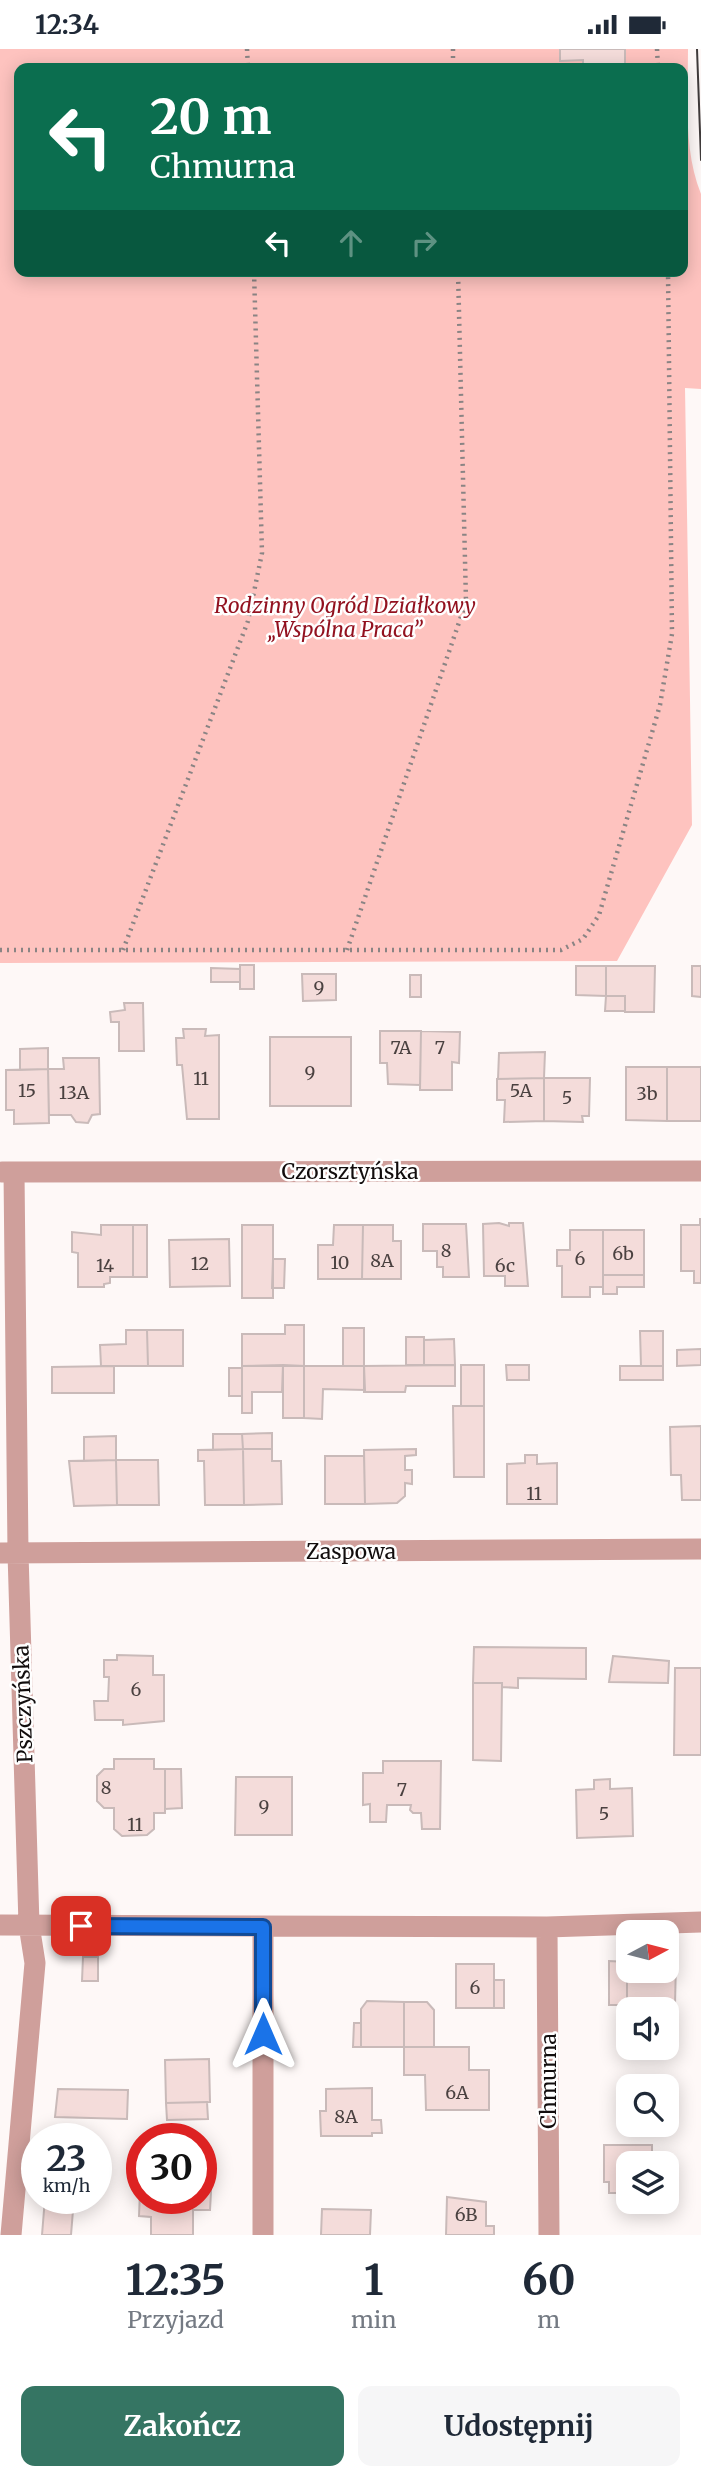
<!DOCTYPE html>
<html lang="pl">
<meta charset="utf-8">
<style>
:root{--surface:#fff;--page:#f6f6f7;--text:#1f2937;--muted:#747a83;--accent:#357563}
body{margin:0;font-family:Merriweather,serif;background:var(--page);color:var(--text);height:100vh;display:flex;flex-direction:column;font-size:26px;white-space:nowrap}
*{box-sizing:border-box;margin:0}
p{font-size:23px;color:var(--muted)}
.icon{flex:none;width:38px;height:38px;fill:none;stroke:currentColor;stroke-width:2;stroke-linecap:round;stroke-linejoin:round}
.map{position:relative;height:2186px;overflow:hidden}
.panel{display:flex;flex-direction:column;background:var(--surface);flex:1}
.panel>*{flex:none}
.hud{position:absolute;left:14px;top:14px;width:674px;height:214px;border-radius:14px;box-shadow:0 4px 18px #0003;background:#0b6e4f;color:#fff;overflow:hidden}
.needle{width:46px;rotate:83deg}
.buttons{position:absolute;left:616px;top:1871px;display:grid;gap:14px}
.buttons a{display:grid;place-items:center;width:63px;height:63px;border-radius:14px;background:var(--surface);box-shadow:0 4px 18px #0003;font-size:35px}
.speed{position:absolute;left:21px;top:2074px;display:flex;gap:14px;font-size:35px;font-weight:700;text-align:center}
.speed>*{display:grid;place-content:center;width:91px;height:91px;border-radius:50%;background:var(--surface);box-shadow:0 4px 18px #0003;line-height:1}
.speed small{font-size:18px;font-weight:400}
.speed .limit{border:10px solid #d22;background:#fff;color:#111}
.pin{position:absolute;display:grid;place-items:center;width:60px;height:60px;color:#fff;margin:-30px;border-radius:14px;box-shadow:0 4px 10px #0006}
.me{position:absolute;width:77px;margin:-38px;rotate:0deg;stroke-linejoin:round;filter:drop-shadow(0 0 5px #0008)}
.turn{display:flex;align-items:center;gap:24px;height:147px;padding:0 21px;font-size:32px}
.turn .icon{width:91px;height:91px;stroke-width:2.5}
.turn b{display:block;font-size:49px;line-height:60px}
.lanes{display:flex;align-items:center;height:66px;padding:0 21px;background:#0003;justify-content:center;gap:35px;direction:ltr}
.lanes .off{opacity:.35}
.eta{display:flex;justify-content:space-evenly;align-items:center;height:119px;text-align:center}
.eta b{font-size:42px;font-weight:700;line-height:49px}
.button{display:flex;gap:14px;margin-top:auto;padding:14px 21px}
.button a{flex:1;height:80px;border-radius:14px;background:var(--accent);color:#fff;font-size:28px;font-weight:700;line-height:80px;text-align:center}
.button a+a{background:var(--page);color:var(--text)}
.status{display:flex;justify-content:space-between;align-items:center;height:49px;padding:0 35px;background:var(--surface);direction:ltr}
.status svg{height:19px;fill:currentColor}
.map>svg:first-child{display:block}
</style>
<div class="status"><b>12:34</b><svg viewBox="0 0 49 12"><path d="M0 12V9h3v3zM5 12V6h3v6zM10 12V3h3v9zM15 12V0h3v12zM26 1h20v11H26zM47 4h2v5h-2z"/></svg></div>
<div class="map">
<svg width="701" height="2186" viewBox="0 0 701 2186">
<rect width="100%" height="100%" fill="#fef8f7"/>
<path fill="#fec3bf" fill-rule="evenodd" d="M0,0h688c0,48 -5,100 13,145v195l-16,-1 7,437 -75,136 -617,2zM19,19h663v203h-663z"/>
<path fill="#f4dcda" stroke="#c9bab9" stroke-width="2" d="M560,0h65v16l23,-1v4h-65v-8l-23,1z
M240,916h14v24h-14z
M576,917h30v30l-30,-1z
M606,917h49l-1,46h-29v-16h-19z
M692,917h9v31l-9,-1z
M211,919l29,1v13h-29z
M302,925h34v26l-33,1z
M410,926h11v22h-11z
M606,947h19v15h-20z
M124,954h19l1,48h-25v-29h-8l-1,-10 15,-2z
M183,980h23l-1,7 14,-1v84h-32l-5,-54h-5l-1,-27h8z
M380,982h41l-1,54 -32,-1 -1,-21h-7z
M421,982l39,1 -1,31 -7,-1v28h-32z
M270,988h81v69h-81z
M48,999v21l-28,1v-21z
M545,1003l-1,26 -46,1 1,-26z
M63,1009h36l1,56 -8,1 -4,8 -12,-1 -5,-7h-22l-1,-46h16z
M626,1018h41v54l-41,-1z
M667,1018h34v54h-34z
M48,1020l1,54 -35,1v-14h-8v-40z
M544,1029h46l-1,38h-7l1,6 -39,-1z
M544,1029v43l-40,1 1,-22h-8v-21z
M700,1170h1v64h-7v-12h-13v-46h19z
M499,1174l10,3v-3h14l5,63h-23v-10h-21l-1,-52z
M423,1175h43l3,53h-26v-10h-6v-16h-14z
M101,1176h32v52h-23v6l-6,1v3h-26v-34l-6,-1v-20l29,3z
M133,1176h14v52h-14z
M242,1176h31v73h-31z
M334,1176h29l-1,54h-44v-34h15z
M363,1176h30v16h8v38h-39z
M570,1181h33v57h-13v10h-28v-31h-5v-16h13z
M603,1181h41v45h-41z
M229,1190l1,47 -60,1 -1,-47z
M273,1210h12l-1,29h-12z
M603,1226h41v12h-27v7h-14z
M285,1276h19v41h-62v-32h43z
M343,1279h21v38h-21z
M126,1281h21l1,36h-47l-1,-21 26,-1z
M147,1281h36v36h-35z
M640,1282h23v35h-22z
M406,1288h18v28h-18z
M454,1290l1,26h-31v-25z
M701,1300v16l-24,1v-16z
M283,1316l21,1v52h-21z
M283,1316l-1,27h-30v21h-10v-47z
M455,1316v21h-49l-1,6h-41v-26z
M461,1316h23v41h-23z
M506,1316h23v15h-22z
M114,1317v27h-62v-26z
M304,1317h60l1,24 -42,-1 -1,30 -18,-1z
M620,1317h43v14h-43z
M229,1319h13v28h-13z
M453,1357h31v71h-30z
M701,1377v74h-19l-1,-25h-10l-1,-48z
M272,1384v16h-29l-1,-15z
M213,1385h29l1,15 -30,1z
M116,1387v24l-32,1v-24z
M243,1400h29v12h9l1,43 -38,1z
M243,1400l1,56h-39l-1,-44h-6v-11z
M416,1400v6l-11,1v14h7v14l-7,-1v13l-8,7 -32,1 -1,-54z
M525,1406h12v9l20,-1v41h-50v-40l18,-1z
M325,1407h39l1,48h-40z
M116,1411h42l1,45h-42z
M116,1411l1,45 -43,1 -5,-45z
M474,1598l112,1v31l-68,-1v10l-16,-1v-4h-29z
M117,1606l36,1v19h11v46l-41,4v-5h-28l-1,-19h14l1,-24h-5v-17h13z
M613,1607l56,5 -1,22 -59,-1z
M675,1619h26v87h-27z
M473,1634h29l-1,78 -28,-1z
M114,1710h40v10h11v44h-11v16l-7,6 -25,1 -8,-7v-21h-10l-7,-7v-25l7,-7h10z
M383,1712h58l-1,68h-18l-1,-16h-8l-3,-3 1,-5h-24l-1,17h-16v-18l-7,1v-32h20z
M165,1720h16l1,39 -17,1z
M236,1728h56v58h-57z
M610,1730v10l22,-1 1,48 -56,2 -1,-48 18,-1v-9z
M83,1908h15v24h-16z
M609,1912l18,1v43h-18z
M667,1912h9l-1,44h-48v-43l1,9h39z
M456,1915h38v44h-38z
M494,1931h10v28h-10z
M367,1952l37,1v45h-43v-38z
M404,1953h23l7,8v37h-30z
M354,1974h7v24h-8z
M404,1998h65v23h20v40h-63l-1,-35h-21z
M209,2010l1,43 -44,1 -1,-43z
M372,2039v32h9l1,13h-10v3h-51l-1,-25h6v-22z
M58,2040l70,1 -1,29 -72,-2z
M207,2053l1,17 -41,1 -1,-17z
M604,2096h48v18h-24v30h-19v-11h-5z
M201,2124h9l1,19h-10z
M140,2142l2,7h59v-6h10l-1,18h-17v25h-42v-18l-12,-1z
M447,2148l39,5v24h8v9h-48z
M45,2149h29l-3,37h-29z
M322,2160l49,1 -1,25h-49z"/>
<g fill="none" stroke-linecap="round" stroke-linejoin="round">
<path stroke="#8a8484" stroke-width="4.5" stroke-dasharray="2 5" stroke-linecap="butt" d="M247,0l1,19
M453,0v19
M657,0l1,19
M0,901h561l22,-11 16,-24 61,-210 12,-71 -4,-363
M123,901l125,-329 14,-68 -8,-282
M347,901l119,-348 -8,-331"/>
<path stroke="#cf9f9b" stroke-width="21" d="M2,1123l699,-1
M0,1504l701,-4
M0,1876l547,2 154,-5
M263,1878v308
M547,1878l2,308
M11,2186l24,-272 -6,-38 -11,-372 -4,-381"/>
<path stroke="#403b3b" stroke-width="2" d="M697,0l4,111"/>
</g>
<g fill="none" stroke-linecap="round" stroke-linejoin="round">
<g stroke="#114b97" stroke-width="18">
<path id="route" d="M81,1877l182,1v107"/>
</g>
<use href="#route" stroke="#1a73e8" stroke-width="12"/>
</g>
<g text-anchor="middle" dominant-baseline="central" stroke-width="5" stroke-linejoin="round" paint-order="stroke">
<g font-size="18" fill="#4a4140">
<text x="319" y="938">9</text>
<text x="401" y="998">7A</text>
<text x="440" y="998">7</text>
<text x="310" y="1023">9</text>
<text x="201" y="1029">11</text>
<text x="27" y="1041">15</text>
<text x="521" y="1041">5A</text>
<text x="74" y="1043">13A</text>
<text x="647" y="1044">3b</text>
<text x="567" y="1048">5</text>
<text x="446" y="1201">8</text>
<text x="623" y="1204">6b</text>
<text x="580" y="1209">6</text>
<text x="382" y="1211">8A</text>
<text x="340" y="1213">10</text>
<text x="200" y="1214">12</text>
<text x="105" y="1216">14</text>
<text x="505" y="1216">6c</text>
<text x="534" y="1444">11</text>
<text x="136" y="1640">6</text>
<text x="106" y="1738">8</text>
<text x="402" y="1740">7</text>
<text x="264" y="1757">9</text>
<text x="604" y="1764">5</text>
<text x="135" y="1775">11</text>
<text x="475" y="1938">6</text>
<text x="457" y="2043">6A</text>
<text x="346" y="2067">8A</text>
<text x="466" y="2165">6B</text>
</g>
<g font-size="21" font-style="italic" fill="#92111f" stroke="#fff">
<text x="345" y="556">Rodzinny Ogród Działkowy<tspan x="345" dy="24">„Wspólna Praca”</tspan></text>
</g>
<g font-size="21" fill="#120d0d" stroke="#fff">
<text x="350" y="1122">Czorsztyńska</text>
<text x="351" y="1502">Zaspowa</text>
<text transform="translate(23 1655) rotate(-92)">Pszczyńska</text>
<text transform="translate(548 2032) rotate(-90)">Chmurna</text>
</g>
</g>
</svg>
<div class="buttons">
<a><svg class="needle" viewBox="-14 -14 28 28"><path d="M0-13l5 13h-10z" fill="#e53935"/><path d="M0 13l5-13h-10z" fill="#747a83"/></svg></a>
<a><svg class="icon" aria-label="sound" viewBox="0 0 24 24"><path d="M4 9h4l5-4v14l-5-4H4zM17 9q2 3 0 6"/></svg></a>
<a><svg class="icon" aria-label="search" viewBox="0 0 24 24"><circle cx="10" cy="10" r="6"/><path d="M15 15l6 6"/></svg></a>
<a><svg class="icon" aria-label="layers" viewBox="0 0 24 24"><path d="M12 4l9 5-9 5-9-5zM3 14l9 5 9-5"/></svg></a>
</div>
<div class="speed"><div>23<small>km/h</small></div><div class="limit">30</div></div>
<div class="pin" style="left:81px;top:1877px;background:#d93025"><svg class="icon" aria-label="arrive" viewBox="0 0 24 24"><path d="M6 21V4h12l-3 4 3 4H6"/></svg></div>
<svg class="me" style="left:263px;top:1985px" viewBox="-20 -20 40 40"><path d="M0-17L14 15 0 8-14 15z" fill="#1a73e8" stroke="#fff" stroke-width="4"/></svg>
<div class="hud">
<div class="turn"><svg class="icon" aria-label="left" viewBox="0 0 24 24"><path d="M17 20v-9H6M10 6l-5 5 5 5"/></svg><div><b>20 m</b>Chmurna</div></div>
<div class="lanes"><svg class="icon" aria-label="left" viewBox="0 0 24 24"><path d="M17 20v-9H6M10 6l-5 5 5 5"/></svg><svg class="icon off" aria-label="ahead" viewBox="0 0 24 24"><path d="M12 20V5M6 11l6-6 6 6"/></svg><svg class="icon off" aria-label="right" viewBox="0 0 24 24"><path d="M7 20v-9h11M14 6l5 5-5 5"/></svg></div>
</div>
</div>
<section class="panel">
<div class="eta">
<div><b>12:35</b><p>Przyjazd</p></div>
<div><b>1</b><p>min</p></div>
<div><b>60</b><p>m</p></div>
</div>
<div class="button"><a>Zakończ</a><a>Udostępnij</a></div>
</section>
